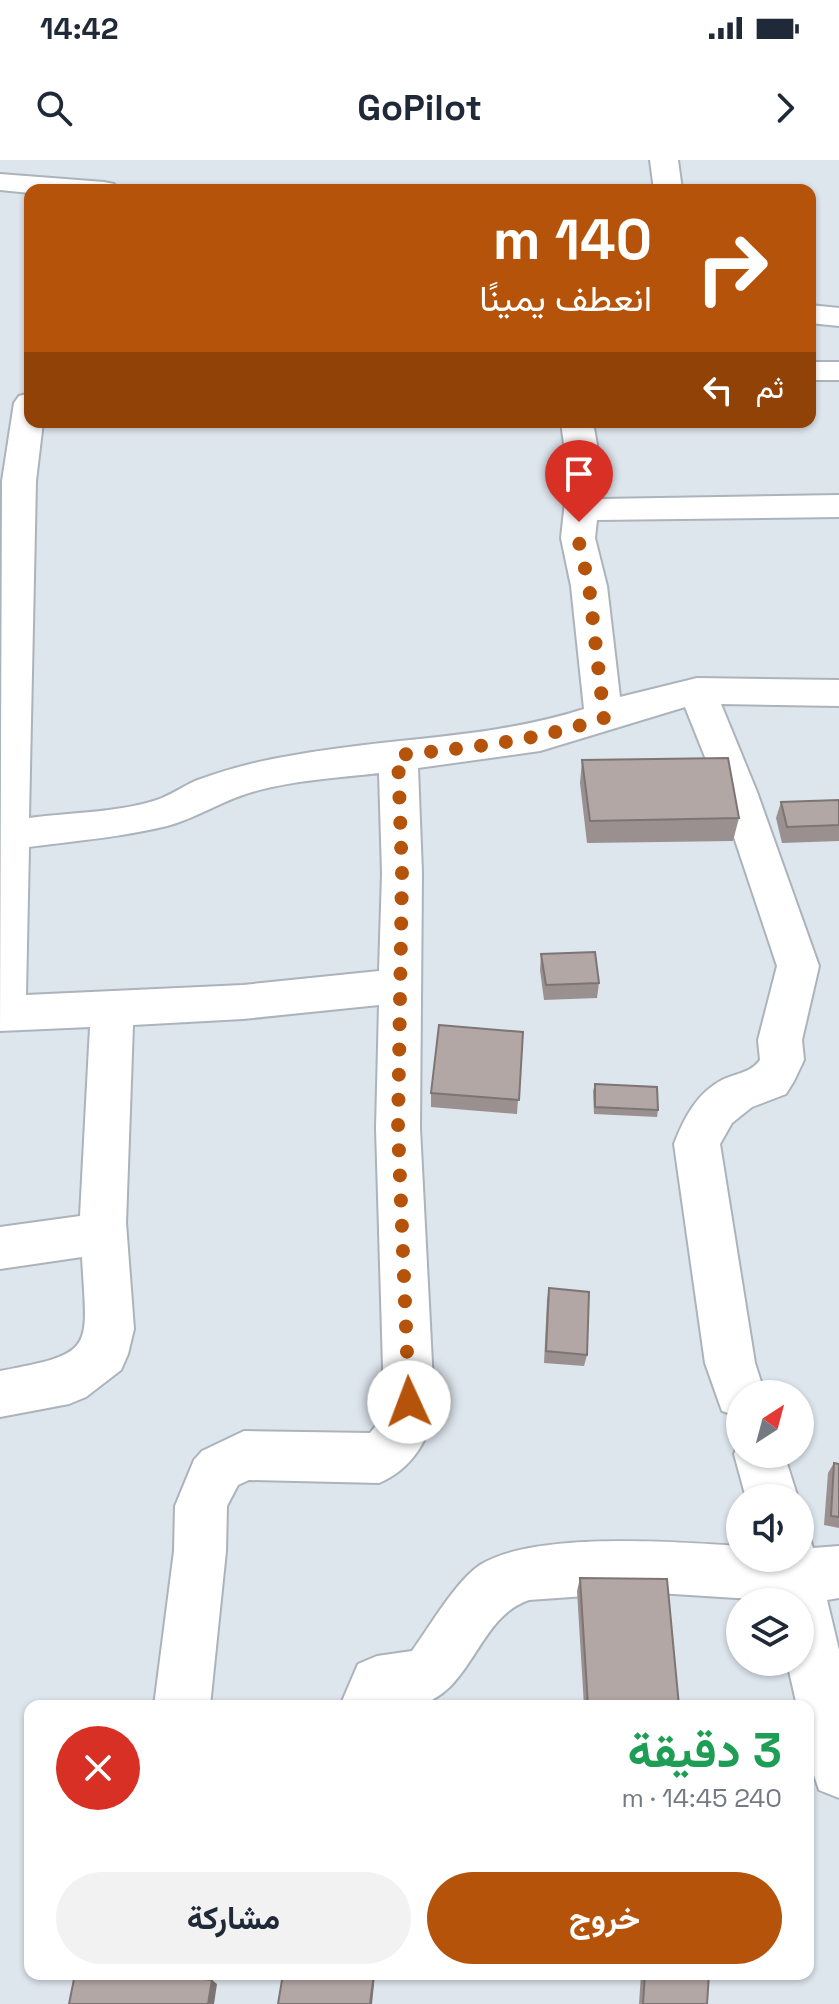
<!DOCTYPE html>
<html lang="ar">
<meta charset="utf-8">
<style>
:root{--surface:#fff;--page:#f2f2f3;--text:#1f2937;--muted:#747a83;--accent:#b45309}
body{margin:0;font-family:"Space Grotesk",Vazirmatn,sans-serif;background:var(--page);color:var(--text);direction:rtl;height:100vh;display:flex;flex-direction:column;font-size:30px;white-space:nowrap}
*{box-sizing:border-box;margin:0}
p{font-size:26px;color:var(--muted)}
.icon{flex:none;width:44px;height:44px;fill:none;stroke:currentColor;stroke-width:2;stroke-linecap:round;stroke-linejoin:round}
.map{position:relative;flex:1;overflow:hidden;direction:ltr}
.drawer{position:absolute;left:24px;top:1540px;width:790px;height:280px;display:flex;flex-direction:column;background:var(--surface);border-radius:16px;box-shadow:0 2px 6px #0004;direction:rtl}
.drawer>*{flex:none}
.hud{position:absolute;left:24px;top:24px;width:792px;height:244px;border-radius:16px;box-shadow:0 2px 6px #0004;direction:rtl;background:#b45309;color:#fff;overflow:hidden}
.needle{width:52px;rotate:36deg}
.buttons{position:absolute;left:726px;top:1220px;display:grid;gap:16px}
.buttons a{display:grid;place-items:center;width:88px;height:88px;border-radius:50%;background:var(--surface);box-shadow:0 2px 6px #0004;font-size:40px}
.pin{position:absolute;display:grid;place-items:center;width:68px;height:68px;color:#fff;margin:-82px -34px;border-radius:50% 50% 50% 0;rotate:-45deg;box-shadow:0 0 8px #0007}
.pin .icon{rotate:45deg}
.me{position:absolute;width:88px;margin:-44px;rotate:358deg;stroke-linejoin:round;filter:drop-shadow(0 0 6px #0008)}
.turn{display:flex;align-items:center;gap:28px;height:168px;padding:0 32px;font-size:36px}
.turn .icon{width:104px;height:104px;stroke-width:2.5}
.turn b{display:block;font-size:56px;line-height:68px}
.then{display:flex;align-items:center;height:76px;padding:0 32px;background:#0003;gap:16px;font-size:30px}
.round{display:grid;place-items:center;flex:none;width:84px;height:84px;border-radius:42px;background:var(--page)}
.overview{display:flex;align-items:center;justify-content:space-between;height:136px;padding:0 32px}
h1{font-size:48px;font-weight:700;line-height:60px;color:#1e9e55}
.button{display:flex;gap:16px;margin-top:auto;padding:16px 32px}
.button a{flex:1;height:92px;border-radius:48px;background:var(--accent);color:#fff;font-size:32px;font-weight:700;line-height:92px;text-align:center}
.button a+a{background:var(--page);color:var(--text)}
.status{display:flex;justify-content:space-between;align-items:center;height:56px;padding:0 40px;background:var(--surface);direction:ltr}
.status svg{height:22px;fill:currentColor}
header{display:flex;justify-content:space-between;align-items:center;height:104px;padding:0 32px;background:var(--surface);font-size:36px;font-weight:700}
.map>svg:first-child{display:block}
</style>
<div class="status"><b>14:42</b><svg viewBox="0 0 49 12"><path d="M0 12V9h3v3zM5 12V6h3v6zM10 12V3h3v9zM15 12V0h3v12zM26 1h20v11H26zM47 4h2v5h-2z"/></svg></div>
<header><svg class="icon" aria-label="forward" viewBox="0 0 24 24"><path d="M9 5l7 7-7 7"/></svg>GoPilot<svg class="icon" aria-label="search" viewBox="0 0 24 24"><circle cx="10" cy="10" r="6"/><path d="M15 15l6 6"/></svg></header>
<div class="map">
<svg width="839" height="1844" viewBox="0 0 839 1844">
<rect width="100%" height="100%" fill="#dde5ed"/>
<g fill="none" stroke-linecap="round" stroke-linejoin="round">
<g stroke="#acb3bb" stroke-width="4">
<path id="minor" d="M650,0h28l4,30h-28z
M0,14l104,8 10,2 4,6h-88v3l-30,-3z
M810,145l29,3v18l-29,-3z
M810,202h29v18h-29z
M30,233v29h13l-7,59 -7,337c43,-6 93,-5 133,-20 12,-5 22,-12 33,-17 30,-11 63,-20 94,-25 99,-19 198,-16 295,-47l-13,-123 -10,-48 7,-64 -7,-52h32l9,52 -2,25 239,-4v22l-242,3 -2,18 12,48 13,111 77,-19 142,2v26l-118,-2 36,88 62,174 -17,74 2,20 -10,21 -8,13 -34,13 -20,16 -12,21 35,219 10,31h-25v23l-18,-6 -17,-48 -31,-219c10,-26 23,-51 48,-64 14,-7 29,-7 38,-20l-2,-20 19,-74 -58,-174 -34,-85 -145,44 -122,17 4,105 -2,255 14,274c-2,36 -22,67 -55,81l-130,-3 -11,5 -11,21 -1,45 -16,155h-56l20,-155 1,-45 19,-46 8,-9 42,-20 126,2 12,-15 2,-16 -8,-274 3,-123 -136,14 -110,6 -7,198 8,106 -6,25 -7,16 -35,27 -17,7 -69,13v-46c97,-18 87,-21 82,-114l-82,12v-42l80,-11 10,-189 -90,4 2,-550 12,-78 5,-7zM379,613l3,100 -3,98 -136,14 -217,10 3,-148c46,-6 93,-10 138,-21 30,-8 56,-26 85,-34 42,-12 85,-14 127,-19z
M740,1279v15h44l14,44h-52l-12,-44z
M800,1375l10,4 3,9 26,-2v52l-12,2 12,50v148l-20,-8 -11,-33v-51h-11l-10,-44h13v-60l-158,-10 -113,8c-52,17 -57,95 -114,106 -23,4 -51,0 -75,0l18,-42 19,-8 35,-5c18,-25 44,-70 68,-86 54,-34 196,-23 260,-19v12h60z"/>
</g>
<use href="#minor" fill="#fff" fill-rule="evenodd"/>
</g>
<path fill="#9a908f" d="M582,600l157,58 -6,23 -146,2 -7,-60z
M839,640v41l-57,2 -6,-25 5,-16z
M541,794l58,29 -2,15 -53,2 -4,-30z
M523,872l-6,82 -86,-7v-14z
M595,924l63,26 -1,7 -63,-3 -1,-23z
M549,1128l38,67 -3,11 -40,-3 3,-63z
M834,1303l5,1v64l-15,-3 4,-52z
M580,1418l99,128h-95l-7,-115z
M641,1814h68l-2,30h-68z"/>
<path fill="#7d7574" d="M374,1814h1l-3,30h-2z
M212,1820l5,4 -3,20h-6z"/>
<path fill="#b3a7a6" stroke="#7d7574" stroke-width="2" d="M728,598l11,60 -149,3 -8,-61z
M839,640v25l-52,2 -6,-25z
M595,792l4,31 -53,2 -5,-31z
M439,865l84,7 -4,68 -88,-7z
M595,924l62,3 1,23 -63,-3z
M549,1128l40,4 -2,63 -41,-4z
M834,1303l5,1v53l-8,-1z
M580,1418l87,1 12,127h-91z
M75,1814h94l43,6 -4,24h-139z
M283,1814h91l-4,30h-92z
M645,1814h64l-2,30h-64z"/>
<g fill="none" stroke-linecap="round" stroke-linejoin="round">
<path stroke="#b45309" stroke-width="14" stroke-dasharray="0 25.2" d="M409,1242l-11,-274 4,-255 -4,-118c71,-7 138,-14 206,-37l-15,-132 -11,-48 1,-16"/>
</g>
</svg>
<div class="buttons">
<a><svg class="needle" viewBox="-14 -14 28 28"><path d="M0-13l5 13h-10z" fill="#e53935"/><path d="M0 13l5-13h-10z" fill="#747a83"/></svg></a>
<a><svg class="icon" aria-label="sound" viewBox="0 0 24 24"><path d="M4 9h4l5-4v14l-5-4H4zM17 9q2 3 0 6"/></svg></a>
<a><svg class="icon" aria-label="layers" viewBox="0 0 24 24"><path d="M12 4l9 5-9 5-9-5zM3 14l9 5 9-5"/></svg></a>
</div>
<div class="pin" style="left:579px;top:362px;background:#d93025"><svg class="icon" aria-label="arrive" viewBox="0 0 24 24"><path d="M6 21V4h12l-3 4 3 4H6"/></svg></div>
<svg class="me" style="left:409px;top:1242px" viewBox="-20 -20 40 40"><circle r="19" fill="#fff"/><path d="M0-13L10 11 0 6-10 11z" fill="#b45309"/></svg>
<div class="hud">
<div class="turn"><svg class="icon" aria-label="right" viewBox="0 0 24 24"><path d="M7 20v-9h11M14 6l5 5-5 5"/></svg><div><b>140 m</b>انعطف يمينًا</div></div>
<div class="then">ثم<svg class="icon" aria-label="left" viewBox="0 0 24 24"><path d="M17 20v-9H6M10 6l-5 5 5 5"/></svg></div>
</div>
<section class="drawer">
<div class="overview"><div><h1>3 دقيقة</h1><p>240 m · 14:45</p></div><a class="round" style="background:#d93025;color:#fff"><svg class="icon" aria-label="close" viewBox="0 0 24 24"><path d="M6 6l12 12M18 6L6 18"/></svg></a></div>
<div class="button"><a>خروج</a><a>مشاركة</a></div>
</section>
</div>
